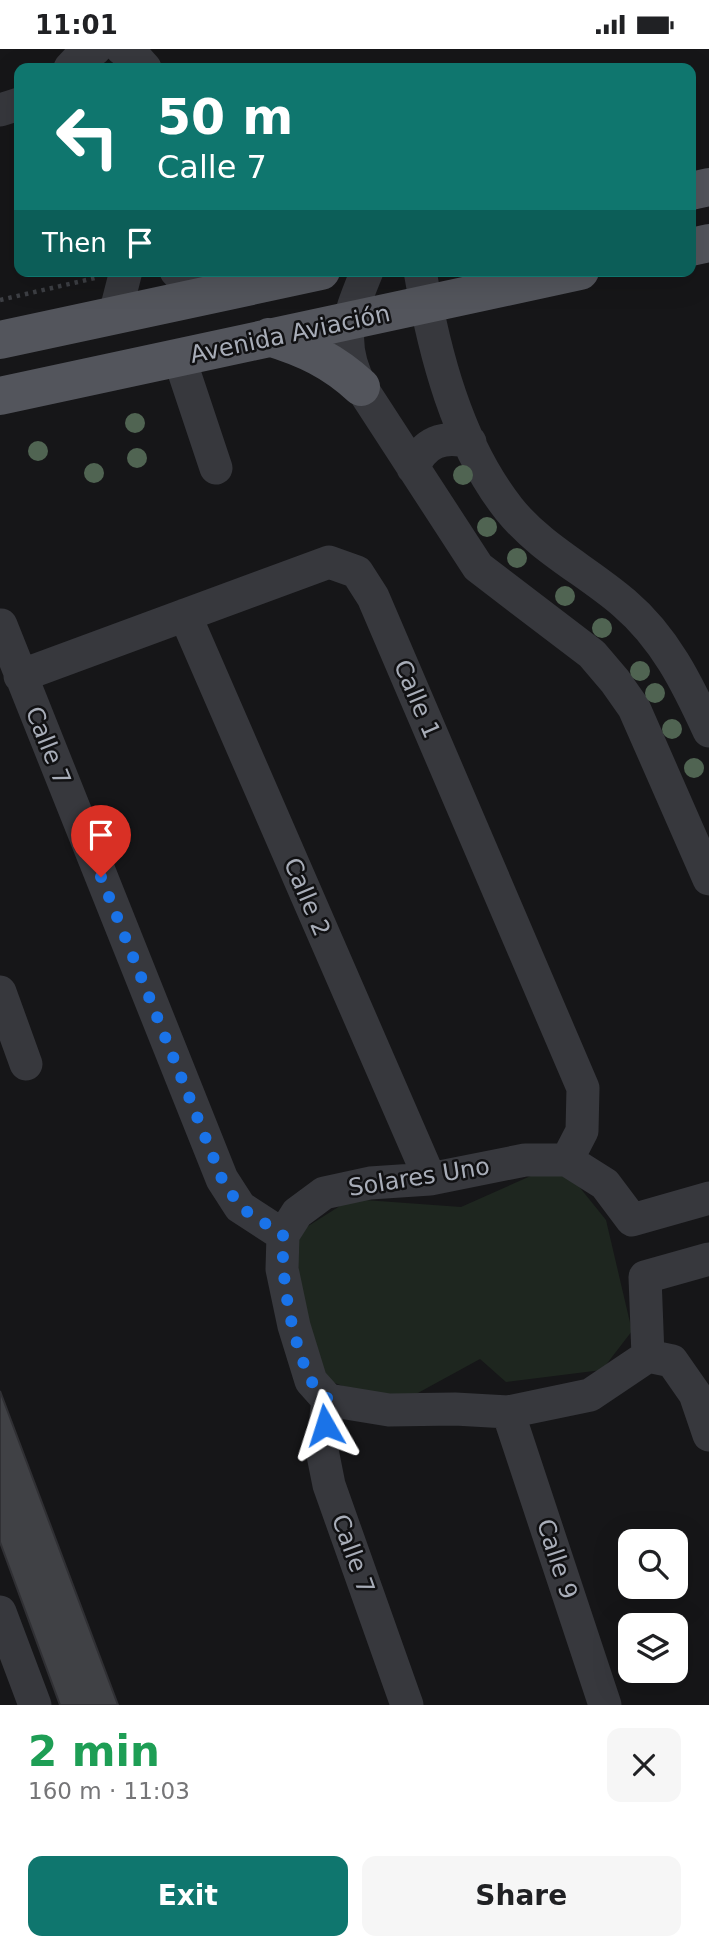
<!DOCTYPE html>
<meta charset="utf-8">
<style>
:root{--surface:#fff;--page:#f6f6f6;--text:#202124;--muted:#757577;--accent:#0f766e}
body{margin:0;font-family:"DejaVu Sans",sans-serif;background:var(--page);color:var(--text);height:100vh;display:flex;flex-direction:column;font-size:26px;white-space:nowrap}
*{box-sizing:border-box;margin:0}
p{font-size:23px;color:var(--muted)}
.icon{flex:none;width:38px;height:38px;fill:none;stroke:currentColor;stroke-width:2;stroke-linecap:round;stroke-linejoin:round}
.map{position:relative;height:1656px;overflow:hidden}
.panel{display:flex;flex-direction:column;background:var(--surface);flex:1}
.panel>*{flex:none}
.hud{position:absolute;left:14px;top:14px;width:682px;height:214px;border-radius:14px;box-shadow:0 7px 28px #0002;background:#0f766e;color:#fff;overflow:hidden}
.fabs{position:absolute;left:618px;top:1480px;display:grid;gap:14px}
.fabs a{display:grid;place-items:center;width:70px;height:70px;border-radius:14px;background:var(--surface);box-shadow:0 7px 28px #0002;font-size:35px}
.pin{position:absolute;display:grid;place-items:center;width:60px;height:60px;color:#fff;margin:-72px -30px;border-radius:50% 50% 50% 0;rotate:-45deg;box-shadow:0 0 7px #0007}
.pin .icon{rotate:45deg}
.me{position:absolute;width:77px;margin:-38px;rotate:354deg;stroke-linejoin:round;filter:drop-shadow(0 0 5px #0008)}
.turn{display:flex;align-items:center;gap:24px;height:147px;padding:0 28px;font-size:32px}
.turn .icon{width:91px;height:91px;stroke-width:2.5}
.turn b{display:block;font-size:49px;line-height:60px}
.then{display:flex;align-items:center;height:66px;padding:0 28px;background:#0003;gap:14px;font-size:26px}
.round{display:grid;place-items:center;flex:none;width:74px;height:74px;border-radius:14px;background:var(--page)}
.overview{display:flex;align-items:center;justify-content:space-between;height:119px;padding:0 28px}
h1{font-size:42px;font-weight:700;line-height:52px;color:#1e9e55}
.primary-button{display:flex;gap:14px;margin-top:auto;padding:14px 28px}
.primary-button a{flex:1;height:80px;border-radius:14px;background:var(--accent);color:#fff;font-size:28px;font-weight:700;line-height:80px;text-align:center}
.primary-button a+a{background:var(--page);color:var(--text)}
.status{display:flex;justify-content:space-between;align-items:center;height:49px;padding:0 35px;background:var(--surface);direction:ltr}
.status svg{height:19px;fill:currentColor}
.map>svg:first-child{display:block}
</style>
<div class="status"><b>11:01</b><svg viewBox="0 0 49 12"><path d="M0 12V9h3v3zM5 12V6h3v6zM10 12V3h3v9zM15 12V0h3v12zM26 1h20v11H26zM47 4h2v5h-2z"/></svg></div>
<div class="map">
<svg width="709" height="1656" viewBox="0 0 709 1656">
<rect width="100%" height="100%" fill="#161618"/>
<path fill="#1e261f" d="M560,1114l46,57 26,111 -30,39 -96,12 -26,-23 -64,35h-53l-51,-20 -18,-139 57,-36 110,8z"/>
<path fill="#404145" stroke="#303034" stroke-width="2" d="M0,1342l118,314h-58l-60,-163z"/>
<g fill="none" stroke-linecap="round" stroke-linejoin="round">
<path stroke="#3d3f44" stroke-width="4.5" stroke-dasharray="3.5 5" stroke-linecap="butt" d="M0,251l95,-22"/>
<path stroke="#37383d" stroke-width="33" d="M122,0l13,8 10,11
M70,19l14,-15 11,-4
M0,61l19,-6
M176,222l12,13 18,10
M367,222c-18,45 -30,70 -6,116l117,180 114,87 23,27 19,27 75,171
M420,222c14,81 37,172 89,238 31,39 78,62 115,94 41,35 63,80 85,128
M115,265l11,-43
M179,308l37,111
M413,419c11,-26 30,-33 57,-26
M185,566l245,564
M1,576l221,554 18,28 43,28
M20,627l309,-114 28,10 16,25 210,491 -1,43 -15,29
M0,943l26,72
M648,1307l-58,39 -82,17 -53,-3 -66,1 -61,-10 -17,-19 -17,-55 -12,-57 1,-34 14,-22 27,-20 46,-10 60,-4 95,-19h42l38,24 27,36 77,-22
M648,1307l-3,-79 64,-18
M648,1307l24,5 23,33 14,41
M328,1351l-6,50 7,35 78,220
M508,1363l97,293
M0,1563l35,93"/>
<path stroke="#53555c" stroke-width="38" d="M691,142l18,-4
M691,198l18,-4
M269,288c36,11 64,24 92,50
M0,291l321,-69
M0,347l580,-125"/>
</g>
<g fill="#506452">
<circle cx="135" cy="374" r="10"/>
<circle cx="38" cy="402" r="10"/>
<circle cx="137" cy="409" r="10"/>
<circle cx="94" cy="424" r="10"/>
<circle cx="463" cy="426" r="10"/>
<circle cx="487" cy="478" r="10"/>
<circle cx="517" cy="509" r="10"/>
<circle cx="565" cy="547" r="10"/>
<circle cx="602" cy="579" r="10"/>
<circle cx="640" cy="622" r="10"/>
<circle cx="655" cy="644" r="10"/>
<circle cx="672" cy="680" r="10"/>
<circle cx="694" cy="719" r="10"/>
</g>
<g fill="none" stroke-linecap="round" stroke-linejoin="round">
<path stroke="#1a73e8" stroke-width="12" stroke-dasharray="0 21.6" d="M101,828l121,302 18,28 43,28c-2,46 8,101 27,144 4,7 12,14 18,20l-3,26"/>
</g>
<g text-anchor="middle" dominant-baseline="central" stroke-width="5" stroke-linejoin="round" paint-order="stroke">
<g font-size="24" fill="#a8adb8" stroke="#111113">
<text transform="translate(290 285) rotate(-12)">Avenida Aviación</text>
<text transform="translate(417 650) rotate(67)">Calle 1</text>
<text transform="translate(48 697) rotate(68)">Calle 7</text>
<text transform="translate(307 848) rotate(67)">Calle 2</text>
<text transform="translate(419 1128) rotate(-9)">Solares Uno</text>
<text transform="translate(353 1505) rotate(70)">Calle 7</text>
<text transform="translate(557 1510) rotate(72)">Calle 9</text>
</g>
</g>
</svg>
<div class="fabs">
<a><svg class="icon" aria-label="search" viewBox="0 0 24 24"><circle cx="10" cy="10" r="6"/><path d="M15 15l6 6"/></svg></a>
<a><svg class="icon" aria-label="layers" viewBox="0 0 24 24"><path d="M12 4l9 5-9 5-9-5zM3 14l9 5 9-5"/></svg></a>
</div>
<div class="pin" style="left:101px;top:828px;background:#d93025"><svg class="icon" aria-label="arrive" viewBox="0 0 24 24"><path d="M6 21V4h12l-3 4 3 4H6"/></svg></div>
<svg class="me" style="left:325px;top:1376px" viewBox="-20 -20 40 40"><path d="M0-17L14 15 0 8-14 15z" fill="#1a73e8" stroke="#fff" stroke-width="4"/></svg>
<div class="hud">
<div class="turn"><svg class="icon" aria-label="left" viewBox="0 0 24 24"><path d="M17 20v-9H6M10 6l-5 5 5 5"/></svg><div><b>50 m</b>Calle 7</div></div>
<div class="then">Then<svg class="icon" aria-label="arrive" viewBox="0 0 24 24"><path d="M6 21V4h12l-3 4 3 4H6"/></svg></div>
</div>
</div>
<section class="panel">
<div class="overview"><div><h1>2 min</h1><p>160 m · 11:03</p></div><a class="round"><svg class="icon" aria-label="close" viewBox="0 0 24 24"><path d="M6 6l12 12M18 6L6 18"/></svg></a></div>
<div class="primary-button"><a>Exit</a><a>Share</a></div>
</section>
